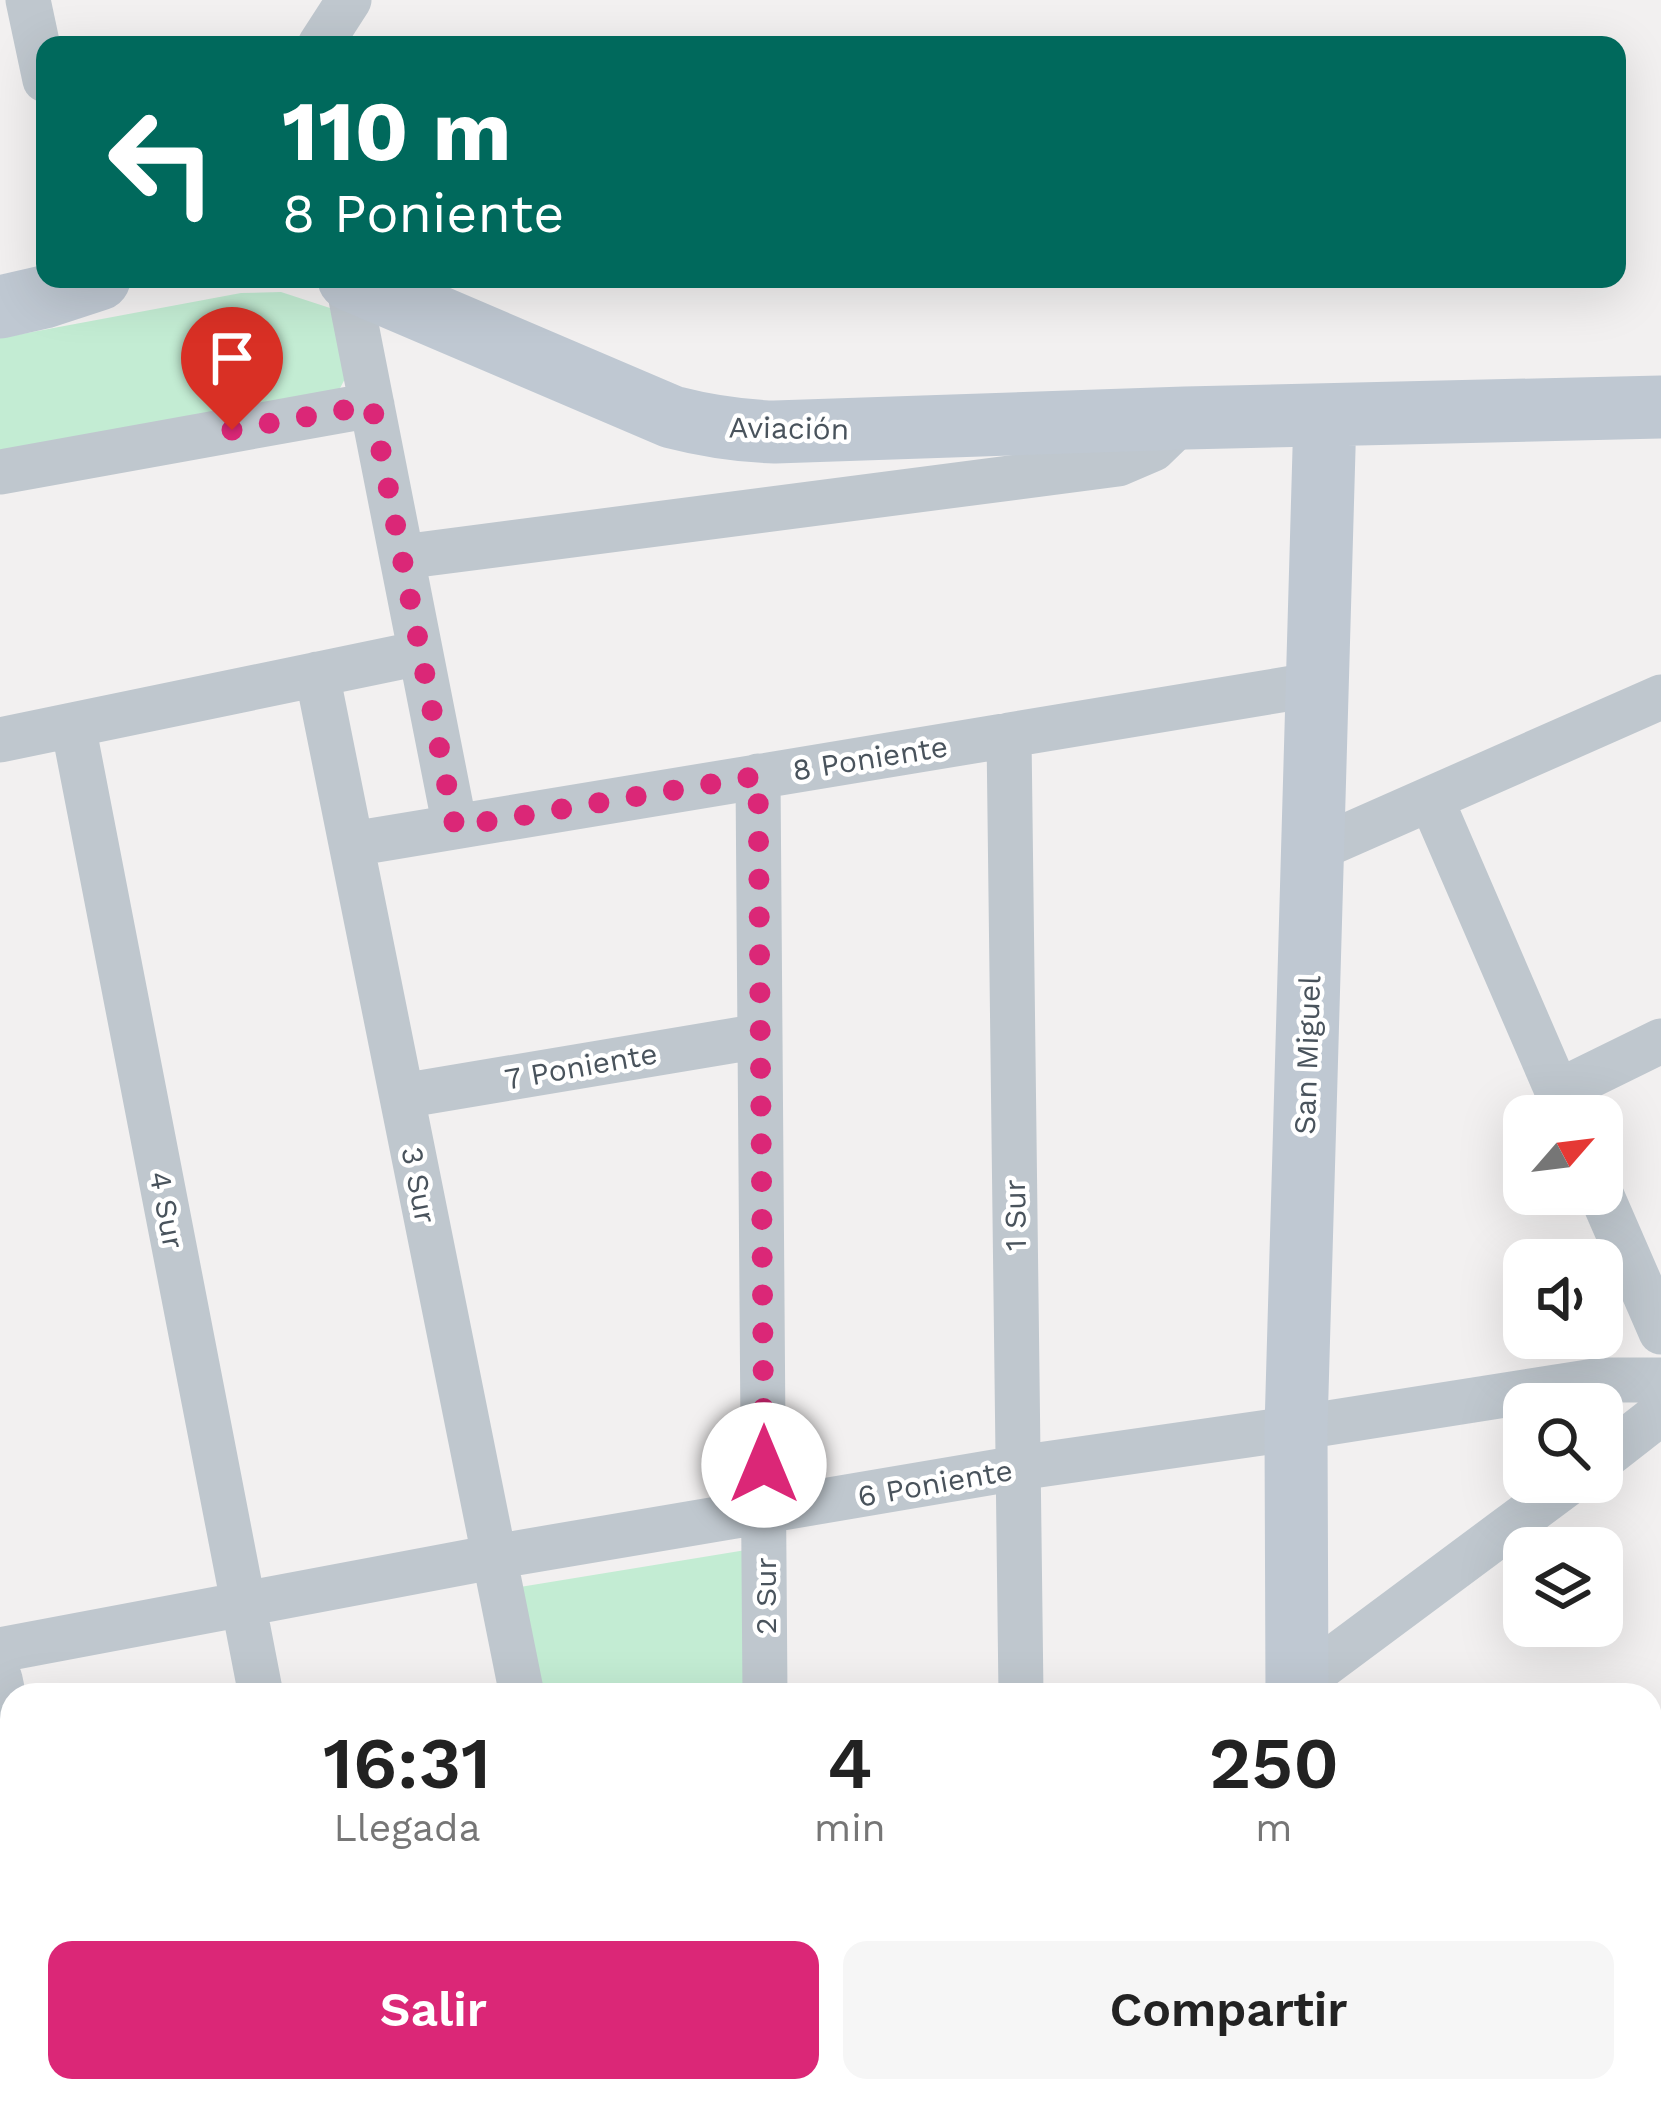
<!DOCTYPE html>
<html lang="es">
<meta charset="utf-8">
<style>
:root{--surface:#fff;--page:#f6f6f6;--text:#222;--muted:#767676;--accent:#db2777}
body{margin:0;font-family:"Work Sans",sans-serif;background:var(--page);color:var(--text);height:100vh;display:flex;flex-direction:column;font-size:45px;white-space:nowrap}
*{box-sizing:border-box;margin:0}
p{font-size:39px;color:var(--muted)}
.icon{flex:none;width:66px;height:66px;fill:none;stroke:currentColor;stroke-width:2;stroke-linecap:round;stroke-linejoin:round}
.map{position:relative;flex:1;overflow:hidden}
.side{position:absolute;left:0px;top:1683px;width:1662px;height:420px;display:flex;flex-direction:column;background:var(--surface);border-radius:36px 36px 0 0;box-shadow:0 12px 48px #0002}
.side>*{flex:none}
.top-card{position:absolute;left:36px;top:36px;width:1590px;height:252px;border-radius:24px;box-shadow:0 12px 48px #0002;background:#00695c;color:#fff;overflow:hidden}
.needle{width:78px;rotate:62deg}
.tools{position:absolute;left:1503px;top:1095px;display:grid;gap:24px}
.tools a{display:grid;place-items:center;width:120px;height:120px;border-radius:24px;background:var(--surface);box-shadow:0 12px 48px #0002;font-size:60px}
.pin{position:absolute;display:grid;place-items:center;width:102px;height:102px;color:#fff;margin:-123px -51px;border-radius:50% 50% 50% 0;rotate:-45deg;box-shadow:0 0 12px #0007}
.pin .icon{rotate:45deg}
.me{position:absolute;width:132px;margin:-66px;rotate:0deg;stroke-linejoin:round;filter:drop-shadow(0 0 9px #0008)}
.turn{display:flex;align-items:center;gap:42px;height:252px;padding:0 48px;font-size:54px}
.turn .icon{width:156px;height:156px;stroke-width:2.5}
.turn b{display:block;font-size:84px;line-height:102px}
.eta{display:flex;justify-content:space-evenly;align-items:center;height:204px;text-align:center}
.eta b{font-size:72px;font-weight:600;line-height:84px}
.action{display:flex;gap:24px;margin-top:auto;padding:24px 48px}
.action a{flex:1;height:138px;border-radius:24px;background:var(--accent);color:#fff;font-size:48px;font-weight:600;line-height:138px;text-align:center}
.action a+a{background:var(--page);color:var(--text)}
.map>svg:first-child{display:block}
</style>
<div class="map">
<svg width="1661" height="2103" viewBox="0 0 1661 2103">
<rect width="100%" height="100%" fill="#f2f0f0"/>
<path fill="#c3ecd3" d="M281,292l49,16 17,67 -8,15 -339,62v-114l241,-45z
M746,1550v145h-202l-24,-108z
M631,2091h114v12h-112z"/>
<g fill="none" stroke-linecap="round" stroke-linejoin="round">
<path stroke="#bfc7ce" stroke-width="45" d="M28,0l17,80
M320,45l29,-45
M347,279l108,548
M0,472l372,-67
M402,557l716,-93 35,-15 32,-31
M317,674l205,1021
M73,725l188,970
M1009,735l12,960
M0,740l420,-87
M758,776l7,919
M1431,799l137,317
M352,844l965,-160
M1312,851l349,-154
M1557,1092l104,-51
M402,1096l358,-60
M1601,1194l60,138
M1602,1459l59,-46
M0,1650l493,-93 525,-89 278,-40 305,-48h60
M0,1679l12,58
M1297,1685l273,-203
M1650,1806l11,-8
M85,2091l3,12
M338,2091l2,12
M606,2091l2,12
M769,2091v12
M1027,2091v12"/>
<path stroke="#bfc8d2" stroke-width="63" d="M349,279l323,138c35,9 67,14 103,15l410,-14 476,-11
M0,307l44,-10 55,-18
M1297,1695l-1,-267 29,-1013
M1297,2103v-12"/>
</g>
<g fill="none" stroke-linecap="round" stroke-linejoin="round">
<path stroke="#db2777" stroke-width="21" stroke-dasharray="0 37.8" d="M232,430l140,-25 83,422 303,-51 6,689"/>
</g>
<g text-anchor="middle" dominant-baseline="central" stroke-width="9" stroke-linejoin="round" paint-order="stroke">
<g font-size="30" fill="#49535c" stroke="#fff">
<text transform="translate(789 428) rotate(1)">Aviación</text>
<text transform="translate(870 758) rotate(-9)">8 Poniente</text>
<text transform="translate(1307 1055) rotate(-88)">San Miguel</text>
<text transform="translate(581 1066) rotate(-10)">7 Poniente</text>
<text transform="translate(419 1185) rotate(79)">3 Sur</text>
<text transform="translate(167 1210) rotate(79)">4 Sur</text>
<text transform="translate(1015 1215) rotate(-91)">1 Sur</text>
<text transform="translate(935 1483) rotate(-10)">6 Poniente</text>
<text transform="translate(765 1596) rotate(-90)">2 Sur</text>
</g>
</g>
</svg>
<div class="tools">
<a><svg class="needle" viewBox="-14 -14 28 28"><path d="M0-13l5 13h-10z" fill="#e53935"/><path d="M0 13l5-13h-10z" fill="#767676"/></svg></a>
<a><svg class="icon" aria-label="sound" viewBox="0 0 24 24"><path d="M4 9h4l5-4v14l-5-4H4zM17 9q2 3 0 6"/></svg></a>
<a><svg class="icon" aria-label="search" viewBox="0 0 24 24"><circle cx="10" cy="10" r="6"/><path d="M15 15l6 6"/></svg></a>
<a><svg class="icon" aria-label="layers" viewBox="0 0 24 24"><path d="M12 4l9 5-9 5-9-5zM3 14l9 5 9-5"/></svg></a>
</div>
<div class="pin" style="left:232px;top:430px;background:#d93025"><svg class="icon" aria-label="arrive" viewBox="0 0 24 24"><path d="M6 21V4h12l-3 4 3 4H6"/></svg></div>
<svg class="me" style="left:764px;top:1465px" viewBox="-20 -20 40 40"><circle r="19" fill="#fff"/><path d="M0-13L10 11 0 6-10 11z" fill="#db2777"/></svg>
<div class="top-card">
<div class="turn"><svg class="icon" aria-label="left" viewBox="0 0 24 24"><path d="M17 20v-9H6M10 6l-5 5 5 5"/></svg><div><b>110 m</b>8 Poniente</div></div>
</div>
<section class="side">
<div class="eta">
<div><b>16:31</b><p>Llegada</p></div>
<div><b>4</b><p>min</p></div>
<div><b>250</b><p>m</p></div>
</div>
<div class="action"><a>Salir</a><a>Compartir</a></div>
</section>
</div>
